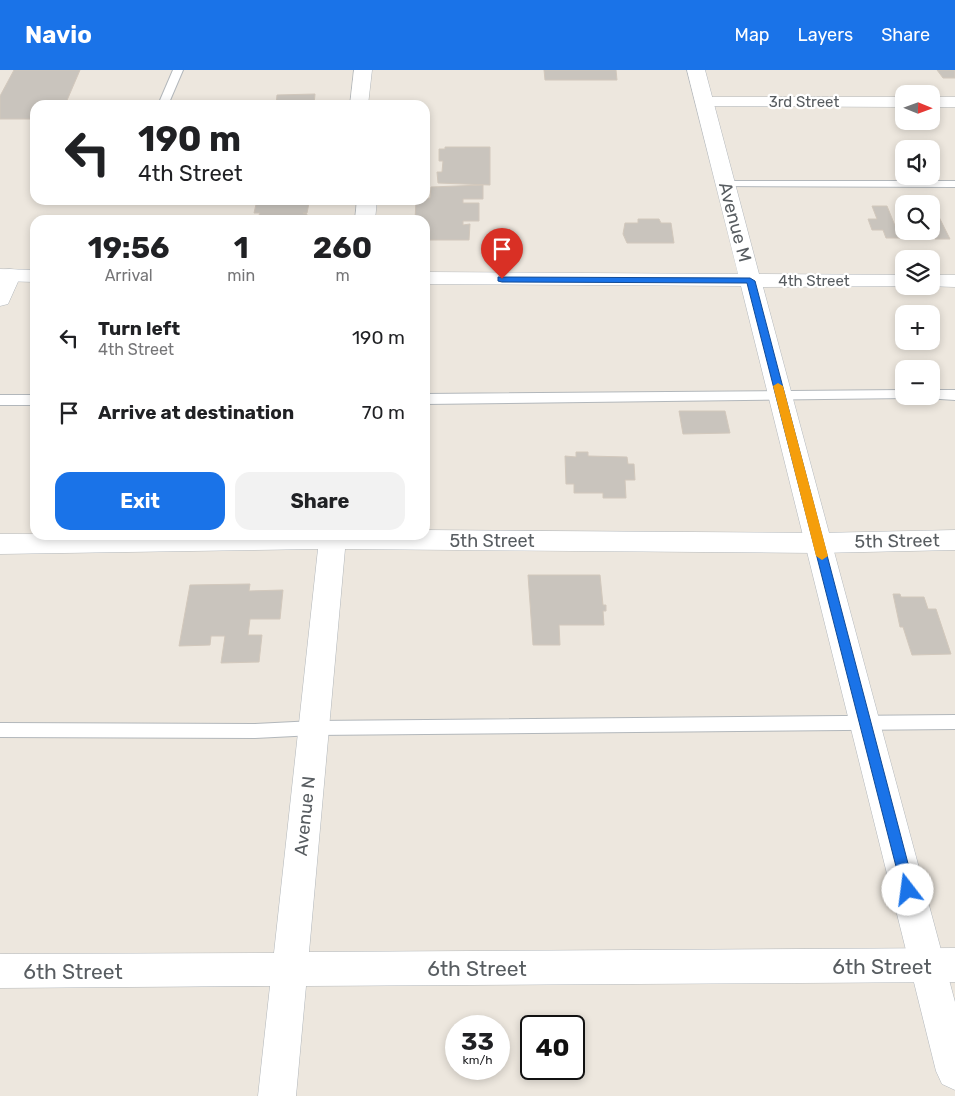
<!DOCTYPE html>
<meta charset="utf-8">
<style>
:root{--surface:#fff;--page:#f2f2f2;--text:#202124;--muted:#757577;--accent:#1a73e8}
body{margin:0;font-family:Rubik,sans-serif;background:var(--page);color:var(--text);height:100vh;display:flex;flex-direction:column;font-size:19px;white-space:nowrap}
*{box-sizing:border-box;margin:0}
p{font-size:16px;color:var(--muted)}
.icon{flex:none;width:28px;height:28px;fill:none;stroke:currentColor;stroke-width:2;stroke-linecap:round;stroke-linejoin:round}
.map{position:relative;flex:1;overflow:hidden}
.side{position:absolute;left:30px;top:145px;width:400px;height:325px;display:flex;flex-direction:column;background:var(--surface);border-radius:15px;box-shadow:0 2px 8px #0003}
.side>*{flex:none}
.hud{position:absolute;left:30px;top:30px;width:400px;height:105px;border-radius:15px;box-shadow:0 2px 8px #0003;background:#fff;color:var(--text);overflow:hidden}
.needle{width:32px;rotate:91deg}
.controls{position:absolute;left:895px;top:15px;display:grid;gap:10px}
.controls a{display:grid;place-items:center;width:45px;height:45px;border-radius:10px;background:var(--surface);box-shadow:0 2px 8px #0003;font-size:25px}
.speed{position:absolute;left:445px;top:945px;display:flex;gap:10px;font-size:25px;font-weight:700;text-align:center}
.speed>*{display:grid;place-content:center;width:65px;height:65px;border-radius:50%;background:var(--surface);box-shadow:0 2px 8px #0003;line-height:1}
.speed small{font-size:12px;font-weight:400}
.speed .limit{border:2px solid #111;border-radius:8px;background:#fff;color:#111}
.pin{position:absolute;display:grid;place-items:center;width:42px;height:42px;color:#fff;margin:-51px -21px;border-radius:50% 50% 50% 0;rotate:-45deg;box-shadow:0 0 5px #0007}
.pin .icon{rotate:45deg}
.me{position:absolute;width:55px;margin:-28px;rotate:345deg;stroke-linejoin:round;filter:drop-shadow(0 0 4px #0008)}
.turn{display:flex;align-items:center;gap:18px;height:105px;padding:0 25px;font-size:22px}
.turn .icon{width:65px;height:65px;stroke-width:2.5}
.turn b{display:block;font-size:35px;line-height:42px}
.eta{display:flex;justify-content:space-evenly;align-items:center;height:85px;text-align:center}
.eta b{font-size:30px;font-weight:700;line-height:35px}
.cta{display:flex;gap:10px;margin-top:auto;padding:10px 25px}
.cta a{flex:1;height:58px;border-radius:15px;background:var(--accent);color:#fff;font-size:20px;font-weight:700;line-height:58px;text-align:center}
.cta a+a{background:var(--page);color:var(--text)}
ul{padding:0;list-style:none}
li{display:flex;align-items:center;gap:15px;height:75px;padding:0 25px}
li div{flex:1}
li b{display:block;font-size:19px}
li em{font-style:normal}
header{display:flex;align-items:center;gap:30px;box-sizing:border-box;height:70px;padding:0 25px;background:var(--accent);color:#fff}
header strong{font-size:24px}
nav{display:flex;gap:28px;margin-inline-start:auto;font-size:18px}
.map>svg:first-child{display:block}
</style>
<header>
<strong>Navio</strong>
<nav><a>Map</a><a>Layers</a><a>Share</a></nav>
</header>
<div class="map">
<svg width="955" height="1026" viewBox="0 0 955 1026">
<rect width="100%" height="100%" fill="#ede7de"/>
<path fill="#c9c4bd" stroke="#d2c8bc" d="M14,0h66l-15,35h-30v14h-35v-23z
M544,0h72l1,10h-72z
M937,0h18v8h-12z
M315,24l-1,11h-38l1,-10z
M445,77h45v38l-52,-2 -1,-11h5l1,-11h-4v-12h6z
M483,115v14h-20v4h16v18h-16v4l7,-1 -1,16h-44v-20h-10l1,-20 14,-2 1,-11z
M257,130h44v3h8l-2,10h-4l4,1 -1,6h-69l1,-3h20l2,-4h-6z
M931,131l19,38h-15l-4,-8v-27h-13l-1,-2z
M872,136h15l13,32h-14l-3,-8h-11l-4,-11h9z
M638,149h21l2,4h10l3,20h-47l-4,-9 2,-11h13z
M679,341h46l5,22 -47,1z
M576,382h12v4l39,1 1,7h6l1,16h-10l1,18h-23v-5h-29v-9h-8l-1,-28 11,1z
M528,505h72l3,30h3v6h-3l1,14h-45l1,20h-27z
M250,514l-1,7 34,-1 -3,29h-30l-2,16h14l-3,27 -38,1 4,-27h-14l-1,9 -31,1 11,-61z
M893,524h7l1,3h23l4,12h8l15,45 -39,1 -9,-28h-3z"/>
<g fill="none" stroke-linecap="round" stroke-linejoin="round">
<g stroke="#b2b7bb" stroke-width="2">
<path id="lane" d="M173,0h10l-15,35h-10z
M725,111h230v6l-234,-1 -2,-2z
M904,320v6h6l-1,2 -484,6v-10z
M931,320h24v10l-29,-2 -1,-2h6z
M0,325h35v10h-35z
M955,645v14l-641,6 -59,3 -255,-1v-14l255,1 59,-3z"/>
</g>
<g stroke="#b2b7bb" stroke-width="1">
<path id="street" d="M354,0h18l-4,35h-18z
M704,27h200v10l-206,-1 -3,-4 3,-4z
M931,27h24v10h-24z
M357,130h20l-2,20h-20z
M10,199l8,1 3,5 -13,29 -8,2v-32l2,-4z
M425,460l394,3 136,-3v20l-136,3 -474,-4 -36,403 646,-4v34l-649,4 -10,110h-38l12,-110 -270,2v-34l274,-1 44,-404 -318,5v-20l425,1z"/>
</g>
<g stroke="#b3b8bd" stroke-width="1">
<path id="secondary" d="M687,0h18l54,204 145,1v11h5l-146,1 192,715v88l-13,-6 -6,-13 -195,-785 -316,-2v-12l313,2z
M0,199l35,1v12l-35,-1z
M931,205h24v12l-29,-1h5z"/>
</g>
<use href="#lane" fill="#fff" fill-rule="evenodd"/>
<use href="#street" fill="#fff" fill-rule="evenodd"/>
<use href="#secondary" fill="#fff" fill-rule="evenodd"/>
</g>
<path fill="#1a73e8" stroke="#114b97" d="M498,207l252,1 5,3 160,609 -2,5 -5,2 -4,-2 -2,-5 -155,-607 -245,-1 -4,-1z"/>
<path fill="#f59e0b" d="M778,313l5,3 45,170 -6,4 -6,-4 -43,-170z"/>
<g text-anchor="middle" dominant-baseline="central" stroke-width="4.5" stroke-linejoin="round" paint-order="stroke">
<g font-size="15" fill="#585d61" stroke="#fff">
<text x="804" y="32">3rd Street</text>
<text x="814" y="211">4th Street</text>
</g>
<g font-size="18" fill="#585d61" stroke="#fff">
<text transform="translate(735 152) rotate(75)">Avenue M</text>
<text x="492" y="471">5th Street</text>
<text transform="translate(897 471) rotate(-1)">5th Street</text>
<text transform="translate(305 746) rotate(-84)">Avenue N</text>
</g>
<g font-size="21" fill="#585d61" stroke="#fff">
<text x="882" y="896">6th Street</text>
<text x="477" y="898">6th Street</text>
<text x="73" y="901">6th Street</text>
</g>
</g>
</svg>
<div class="controls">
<a><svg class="needle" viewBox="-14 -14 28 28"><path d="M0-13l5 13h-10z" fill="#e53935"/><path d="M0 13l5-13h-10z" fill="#757577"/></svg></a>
<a><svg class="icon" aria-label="sound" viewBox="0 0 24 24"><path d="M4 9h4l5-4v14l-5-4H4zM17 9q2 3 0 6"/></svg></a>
<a><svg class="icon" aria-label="search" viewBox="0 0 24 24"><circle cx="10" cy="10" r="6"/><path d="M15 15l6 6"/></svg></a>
<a><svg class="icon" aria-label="layers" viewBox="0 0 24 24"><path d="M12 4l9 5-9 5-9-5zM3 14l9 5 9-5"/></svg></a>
<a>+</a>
<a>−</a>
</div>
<div class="speed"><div>33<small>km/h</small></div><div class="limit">40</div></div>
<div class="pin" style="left:502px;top:209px;background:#d93025"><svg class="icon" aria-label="arrive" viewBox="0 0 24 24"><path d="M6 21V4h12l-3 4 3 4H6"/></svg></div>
<svg class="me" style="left:908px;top:820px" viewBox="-20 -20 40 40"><circle r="19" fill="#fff"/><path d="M0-13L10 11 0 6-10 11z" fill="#1a73e8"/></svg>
<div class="hud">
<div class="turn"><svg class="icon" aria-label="left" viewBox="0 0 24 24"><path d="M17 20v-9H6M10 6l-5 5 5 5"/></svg><div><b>190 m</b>4th Street</div></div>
</div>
<section class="side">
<div class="eta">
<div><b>19:56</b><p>Arrival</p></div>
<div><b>1</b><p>min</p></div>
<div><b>260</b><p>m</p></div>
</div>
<ul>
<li><svg class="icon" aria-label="left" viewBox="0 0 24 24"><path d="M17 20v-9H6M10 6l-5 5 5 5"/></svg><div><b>Turn left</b><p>4th Street</p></div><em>190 m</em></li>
<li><svg class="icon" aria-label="arrive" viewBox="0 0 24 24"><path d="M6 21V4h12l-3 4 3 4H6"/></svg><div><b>Arrive at destination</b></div><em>70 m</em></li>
</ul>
<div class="cta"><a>Exit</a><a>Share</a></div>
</section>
</div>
